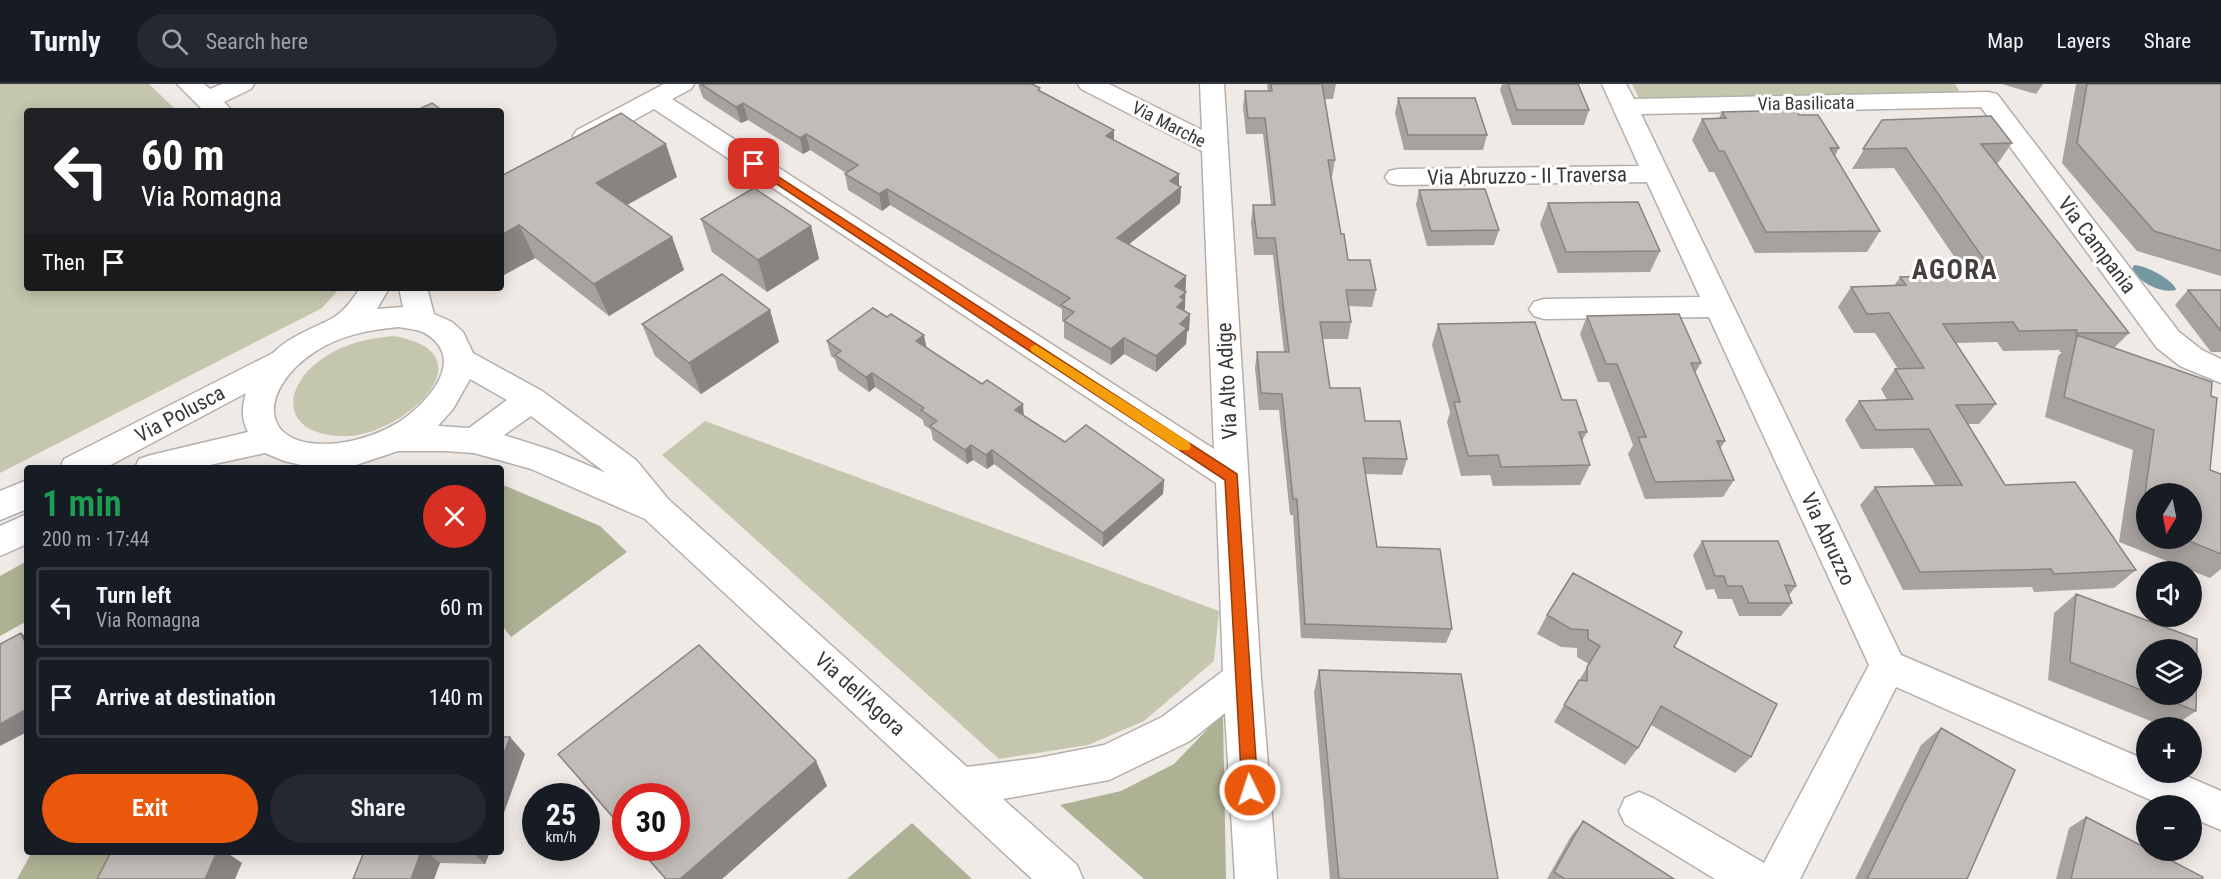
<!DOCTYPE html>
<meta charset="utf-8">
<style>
:root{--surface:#171b24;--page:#242831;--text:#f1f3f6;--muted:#9ea1a6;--line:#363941;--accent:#ea580c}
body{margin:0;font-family:"Roboto Condensed",sans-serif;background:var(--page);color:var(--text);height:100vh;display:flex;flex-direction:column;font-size:22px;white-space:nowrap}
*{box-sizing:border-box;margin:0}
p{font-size:20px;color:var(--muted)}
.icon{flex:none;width:33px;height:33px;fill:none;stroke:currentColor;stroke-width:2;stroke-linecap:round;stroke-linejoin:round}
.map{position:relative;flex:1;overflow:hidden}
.sheet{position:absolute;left:24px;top:381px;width:480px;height:390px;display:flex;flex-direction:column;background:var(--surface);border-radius:6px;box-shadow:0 3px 15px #0003}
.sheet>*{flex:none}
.hud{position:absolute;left:24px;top:24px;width:480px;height:183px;border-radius:6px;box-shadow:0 3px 15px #0003;background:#202124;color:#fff;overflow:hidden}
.needle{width:39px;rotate:190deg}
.controls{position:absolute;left:2136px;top:399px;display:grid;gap:12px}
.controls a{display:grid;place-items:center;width:66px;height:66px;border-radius:50%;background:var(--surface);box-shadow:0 3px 15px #0003;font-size:30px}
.speed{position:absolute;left:522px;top:699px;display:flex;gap:12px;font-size:30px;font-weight:700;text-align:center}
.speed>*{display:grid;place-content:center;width:78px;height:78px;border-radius:50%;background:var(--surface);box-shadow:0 3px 15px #0003;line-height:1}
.speed small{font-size:15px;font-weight:400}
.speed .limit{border:9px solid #d22;background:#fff;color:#111}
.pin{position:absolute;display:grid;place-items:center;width:51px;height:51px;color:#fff;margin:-26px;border-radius:12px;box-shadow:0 3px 9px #0006}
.me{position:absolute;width:66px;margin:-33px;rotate:356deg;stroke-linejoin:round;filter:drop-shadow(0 0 4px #0008)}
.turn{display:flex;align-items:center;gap:21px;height:126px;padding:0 18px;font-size:27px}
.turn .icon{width:78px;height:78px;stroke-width:2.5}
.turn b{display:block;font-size:42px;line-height:51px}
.then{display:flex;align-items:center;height:57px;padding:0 18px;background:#0003;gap:12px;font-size:22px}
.round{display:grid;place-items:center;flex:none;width:63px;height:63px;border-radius:32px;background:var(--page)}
.summary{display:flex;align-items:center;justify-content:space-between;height:102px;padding:0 18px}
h1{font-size:36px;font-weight:600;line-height:45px;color:#1e9e55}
.button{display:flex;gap:12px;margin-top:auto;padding:12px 18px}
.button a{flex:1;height:69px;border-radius:36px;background:var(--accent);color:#fff;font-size:24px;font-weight:600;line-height:69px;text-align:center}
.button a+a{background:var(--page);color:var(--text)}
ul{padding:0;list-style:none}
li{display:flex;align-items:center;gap:18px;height:81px;margin:0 12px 9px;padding:0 6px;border:3px solid var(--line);border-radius:6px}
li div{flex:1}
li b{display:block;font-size:22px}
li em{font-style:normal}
header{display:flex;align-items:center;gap:36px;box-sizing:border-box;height:84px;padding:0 30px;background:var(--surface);border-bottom:2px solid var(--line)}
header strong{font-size:28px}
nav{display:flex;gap:33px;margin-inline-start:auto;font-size:21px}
.search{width:420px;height:54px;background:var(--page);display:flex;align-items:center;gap:15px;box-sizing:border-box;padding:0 21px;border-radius:33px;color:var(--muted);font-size:22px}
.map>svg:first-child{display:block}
</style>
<header>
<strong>Turnly</strong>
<div class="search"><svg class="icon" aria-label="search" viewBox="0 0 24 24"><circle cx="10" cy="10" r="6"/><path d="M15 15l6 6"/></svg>Search here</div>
<nav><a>Map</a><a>Layers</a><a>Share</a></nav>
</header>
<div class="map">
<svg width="2221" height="795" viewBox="0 0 2221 795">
<rect width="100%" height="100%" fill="#f0eae6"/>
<path fill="#c4c7ad" d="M0,0h149l28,27h-150v177h313l-18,20 -322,165z
M1632,0h323l7,11 -321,7z
M393,252c101,16 10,102 -51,100 -64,-1 -61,-53 -14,-81 20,-12 41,-17 65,-19z
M705,337l514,190 -5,50 -70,60 -56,24 -89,14 -337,-304z"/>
<path fill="#aeb294" d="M501,400l99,42 27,26 -116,85 -10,-13z
M27,477v60l-27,15v-60z
M1223,629l3,166h-82l-84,-74 61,-14 53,-27z
M912,739l60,56h-125z
M32,768h82l-14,27h-83z"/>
<path fill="#7498a1" d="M2134,181c11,0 40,15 42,25 -17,4 -34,-8 -45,-19z"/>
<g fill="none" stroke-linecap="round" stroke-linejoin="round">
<g stroke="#b4afab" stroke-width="3">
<path id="minor" d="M177,0h27l6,5 12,-5h32l-3,5 -27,13 8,9h-28z
M664,0h30l-3,5 -19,10 542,350 -12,-298 -121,-62 -3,-5h31l93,46 -2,-46h24l37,594 16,201h-42l-10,-166 -35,28 -81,39 -106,19 74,66 6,14h-51l-387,-360 -114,-50 -57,-16 -30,-2h-46l-45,15 -39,2 -30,-7 -19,-8 -69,15h-61l4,-9 12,-4 97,-23c-7,-13 -6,-25 -2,-39l-141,75h-45l4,-9 209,-106c17,-17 37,-23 58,-34 12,-6 22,-20 29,-31h29l-12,21 26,-2 -4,-19h28l7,26 18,8 11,10 10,21 69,38 94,69 32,39 299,268 71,-9 66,-13 58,-28 61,-46 -7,-188 -562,-374 -59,33 -9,2 -9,-2 -4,-6 4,-6zM398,243c7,1 15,2 22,4 6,2 11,6 15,10 27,27 -14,67 -36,81 -18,11 -38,18 -60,21 -83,9 -82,-54 -23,-92 25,-16 52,-21 82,-24zM470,295l37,21 -38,28 -31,-2 15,-17zM531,332l75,57 -52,-22 -50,-16z
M1602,0h24l8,15 354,-7 9,2 182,238 23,18 19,9v24l-41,-17 -23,-18 -176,-241 -340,7 260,541 245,105v12h31l44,19v39l-29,-12v-12h-28l-268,-119 -96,192h-85l-90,-55 -6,-13 6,-13 14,-6 14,6 111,65 105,-198 -160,-348 -165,2 -10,-3 -5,-7 5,-7 10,-3 156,-2 -53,-115 -249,3 -9,-2 -4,-6 4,-6 9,-2 241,-3z
M27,396v29l-27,11v-29z
M27,430v30l-27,12v-30z"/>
</g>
<use href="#minor" fill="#fff" fill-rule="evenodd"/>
</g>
<path fill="#a7a29e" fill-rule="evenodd" d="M698,0h334l8,4v3l74,49 67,47 -1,16 -51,41 57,32 -2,35 6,3 -1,16 -2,2 -1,12 -30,28 -32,-18 -13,11 -47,-27v-16l-2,-1v-12l-172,-104 -8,6 -34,-21 -3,-16 1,-1 -36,-23 -7,4 -55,-34 -7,3 -38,-25z
M1267,0h69l-3,15h-8l10,61 -3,17h-1l10,57 7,26 28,30 -4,17 -23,-1 2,16 -3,17h-25l7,49 77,71 -5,16 -37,-1 12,73 75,82 -6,14 -145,-5 -8,-123h-3l-11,-105h-20l-4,-42 2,-16h27l-11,-97h-19l-3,-33 2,-17h18l-8,-71h-17l-3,-27 2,-16h23z
M1502,0h76l11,26 -5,15h-72l-12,-35z
M2002,0h41l-7,10z
M2076,0h145v192l-84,-25 -75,-88z
M1398,14l89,37 -4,15h-79l-9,-37z
M1722,28l77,3 40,33 -4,8 45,75 -13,21 -112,1 -41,-81h-5l-17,-32 10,-21 17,-1z
M1882,36l130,23 -14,20h-2l133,170 -15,15 97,48 -1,74 11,4v95l-11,9 -91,-36 14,-92 -88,-33 13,-61 4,-4h-3l1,-2 -57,1 -6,-9 -41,1 40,61 -17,20h-11l37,61 131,85 -22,18 -80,4 -2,-5 -129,3 -43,-85 15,-18 60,-2 -22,-37 -52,1 -16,-29 14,-19 28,-1 -6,-11 14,-20h3l-23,-36h-21l-16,-26 13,-20 43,-1 6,-9 66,-3 -72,-106 -42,1zM2146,410l46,44h-46z
M501,92l176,1 -50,28 45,32 12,33 -75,46 -74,-58 -31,17 -3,-3z
M1419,106l80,40 -5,15 -67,1 -11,-41z
M1548,119l112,48 -10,21 -92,1 -18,-49z
M701,135l110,7 8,33 -52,33 -55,-40z
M2188,206h33v62h-10l-36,-47z
M770,226l9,32 -78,52 -46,-38 -13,-32z
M1587,232l114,47 -6,10 30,68 -5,8 14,31 -11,17 -78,2 -17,-45 5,-9 -24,-63h-11l-18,-48z
M887,233l39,30 98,69 41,26 99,38 -1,14 -60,53 -109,-83 -7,5 -14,-9 -6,4 -34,-24 -2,-10 -7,-5 -1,-5 -48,-33 -6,5 -31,-22 -3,-11 -4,-3 -4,-15z
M1438,240l124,76 25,32 -5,9 8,24 -10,20 -87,1 -3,-11 -29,1 -14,-54 3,-10 -18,-67z
M1702,457l94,45 -7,9 3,8 -11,13h-42l-7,-17h-14l-4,-10 -8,1 -13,-35z
M2076,510l121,45 -1,72 -25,17h-3l-120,-48 6,-67zM2146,566h46v44h-46z
M1547,531l127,32 77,110 -16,16 -84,-48 -13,23 -13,17 -71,-43 35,-58 -12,-7v-9l-16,-1 -24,-13z
M1319,586l179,209h-168l-16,-187z
M1941,644l26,151h-112l66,-134z
M558,670l258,7 11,25 -105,93h-57l-28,-31h39l-50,-52v38z
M2086,733l116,62h-146l13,-51z
M1583,737l91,58h-127l24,-43z
M364,768h126l-5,12 -45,-1 -6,16h-81z"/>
<path fill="#888481" d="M743,19l5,17 -7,3 -5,-16z
M1114,46v16l-8,-10z
M806,50l4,16 -7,4 -3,-16z
M666,60l11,33 -68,38 -13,-32z
M1179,90v15l2,-2 -1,16 -63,51v-16l53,-57z
M887,105l3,16 -8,6 -3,-17z
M519,141l16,33 -31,17 -3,-6v-34z
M811,142l8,33 -52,33 -9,-32z
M672,153l12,33 -75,46 -15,-32z
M1186,192l-1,32 -2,8 -6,-9 -2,-21z
M770,226l9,32 -78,52 -12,-31z
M1190,230l-1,16 -2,2 -1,12 -30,28v-16l24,-32z
M924,251l3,15 -11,-9z
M1124,254v16l-13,11v-16z
M872,289l3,14 -6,5 -3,-15z
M1023,320l1,14 -9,-8z
M971,361l2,15 -6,4 -2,-14z
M992,366l2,14 -7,5 -1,-14z
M1164,396l-1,14 -60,53v-14z
M21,549l6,4v10z
M27,625v23l-27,14v-22z
M510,653l15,17 -24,67v-59z
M816,677l11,25 -105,93h-42z
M217,768h9l16,11 -7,16h-30z
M421,768h6l13,11 -6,16h-23z
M472,768h18l-5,12z"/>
<path fill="#c2bcb8" stroke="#888481" stroke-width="1.5" d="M701,0h331l8,4 -2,2 76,40 -8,6 73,38 -9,7 11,6 -64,51 69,38 -11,10 11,6 -6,5 4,3 -7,7 13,7 -10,10 7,4 -31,28 -32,-18 -13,11 -47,-28 10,-9 -13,-7 9,-7 -183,-109 -8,5 -34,-20 13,-9 -52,-31 -6,4 -57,-35 -7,4z
M1271,0h51l13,76h-7l13,74h3l4,26h22l6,30h-30l5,32h-31l10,66h30l5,33h35l7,38 -44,-1 14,89 63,2 12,80 -147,-5 -8,-125h-4l-11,-105 -21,-1 -4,-41h32l-14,-114h-18l-4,-33h22l-10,-87h-17l-3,-27h27z
M1508,0h70l11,26h-72z
M2087,0h134v167l-67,-20 -77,-88z
M1398,14h77l12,37h-79z
M432,19l11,8h-28z
M1796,26l3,5h19l21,33h-9l50,83 -114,1 -42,-81h-5l-17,-32 24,-1 -4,-6z
M621,29l45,31 -70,39 76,54 -78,47 -75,-59 -18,10v-59z
M1991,32l21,27 -31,1 148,189h-53l1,-3 -58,1 -6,-9 -70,2 53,80 -40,1 49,80 70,-3 61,88 -82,4 -3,-5 -131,3 -45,-85 87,-2 -33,-56 -53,1 -17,-29 54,-2 -18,-30 29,-1 -35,-55 -22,1 -16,-27 55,-2 -6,-8 79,-3 -5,-9h14l-82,-117 -43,1 19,-29z
M754,104l57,38 -53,34 -57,-41z
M1485,105l14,41 -68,1 -12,-41z
M1638,118l22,49 -94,1 -18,-49z
M722,190l48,36 -81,53 -47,-39z
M2188,206h33v41z
M873,224l14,9 4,-3 33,21 -8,6 66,43 5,-4 36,24 -8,6 50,32 21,-17 78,55 -61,53 -111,-83 -6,5 -15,-10 -6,5 -35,-24 7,-5 -16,-11 3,-2 -52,-35 -6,4 -31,-22 6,-4 -14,-10z
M1679,230l22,49h-10l34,78h-8l17,39 -79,2 -17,-45h8l-29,-73h-11l-19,-48z
M1535,238l27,78h14l11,32h-8l11,33 -89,2 -3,-12 -30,1 -14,-54h6l-22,-78z
M2077,251l135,47 -1,14 6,2 -7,72 11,4v80l-39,-16h10v-44h-46v31l-5,-2 13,-93 -90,-33z
M1702,457h76l18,45 -11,-1 7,18h-43l-7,-17h-15l-3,-10h-9z
M1573,489l109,59 -8,15 103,57 -26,53 -90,-51 -23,42 -74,-43 15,-25 8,1v-14l13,-21 -12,-7v-9l-17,-1 -24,-14z
M2076,510l121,45 -1,72 -43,-17h39v-44h-46v42l-76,-30z
M21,549l6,14v62l-27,15v-80z
M699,561l117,116 -136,118h-14l-27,-31h37v-52h-50v36l-68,-78z
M1319,586l142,4 37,205h-159z
M1941,644l74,42 -48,109h-100z
M501,653h9l-9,25z
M2086,733l60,31v2h5l52,27 -1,2h-131z
M1583,737l91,58h-109l-11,-7z
M111,768h106l-12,27h-108z
M364,768h57l-10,27h-58z"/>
<path fill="#ea580c" stroke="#983908" stroke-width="1.5" d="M754,77l483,313 21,316 -2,5 -6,2 -6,-2 -2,-5 -17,-310 -474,-313 -2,-3z"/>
<path fill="#f59e0b" d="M1036,261l153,97 2,4 -2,4h-10l-147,-98 -2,-3 2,-3z"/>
<g text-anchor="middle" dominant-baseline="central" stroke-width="6" stroke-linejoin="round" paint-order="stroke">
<g font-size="18" fill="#3a3836" stroke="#fff">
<text transform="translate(1806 19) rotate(-1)">Via Basilicata</text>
<text transform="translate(1169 40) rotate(27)">Via Marche</text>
</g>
<g font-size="21" fill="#3a3836" stroke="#fff">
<text transform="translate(1527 92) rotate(-1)">Via Abruzzo - II Traversa</text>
<text transform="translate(2097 161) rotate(53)">Via Campania</text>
<text transform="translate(1227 297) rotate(-93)">Via Alto Adige</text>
<text transform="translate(180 330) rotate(-28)">Via Polusca</text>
<text transform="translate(1828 455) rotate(65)">Via Abruzzo</text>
<text transform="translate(860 610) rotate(42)">Via dell'Agora</text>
</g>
<g font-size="27" font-weight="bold" letter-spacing="1.5" fill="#45403d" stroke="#fff">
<text x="1955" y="186">AGORA</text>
</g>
</g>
</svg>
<div class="controls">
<a><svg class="needle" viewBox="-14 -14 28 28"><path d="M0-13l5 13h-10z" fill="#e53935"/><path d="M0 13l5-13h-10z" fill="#9ea1a6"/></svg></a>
<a><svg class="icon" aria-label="sound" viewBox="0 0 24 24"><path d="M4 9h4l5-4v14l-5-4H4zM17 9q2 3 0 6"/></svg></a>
<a><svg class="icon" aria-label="layers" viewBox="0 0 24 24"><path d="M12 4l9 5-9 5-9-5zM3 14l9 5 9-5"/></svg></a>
<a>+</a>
<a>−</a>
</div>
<div class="speed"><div>25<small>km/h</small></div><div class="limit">30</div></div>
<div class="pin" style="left:754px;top:80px;background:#d93025"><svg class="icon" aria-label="arrive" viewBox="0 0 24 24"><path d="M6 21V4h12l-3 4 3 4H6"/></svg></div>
<svg class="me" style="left:1250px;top:706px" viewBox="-20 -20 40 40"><circle r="17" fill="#ea580c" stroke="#fff" stroke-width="3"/><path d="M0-11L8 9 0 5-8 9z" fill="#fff"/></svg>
<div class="hud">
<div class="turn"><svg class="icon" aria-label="left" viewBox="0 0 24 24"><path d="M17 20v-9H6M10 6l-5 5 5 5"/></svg><div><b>60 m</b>Via Romagna</div></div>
<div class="then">Then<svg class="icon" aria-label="arrive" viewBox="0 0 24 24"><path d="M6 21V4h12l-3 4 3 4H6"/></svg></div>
</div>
<section class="sheet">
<div class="summary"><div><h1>1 min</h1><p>200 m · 17:44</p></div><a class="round" style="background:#d93025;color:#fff"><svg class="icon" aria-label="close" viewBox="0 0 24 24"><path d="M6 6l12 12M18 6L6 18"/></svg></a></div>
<ul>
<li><svg class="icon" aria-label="left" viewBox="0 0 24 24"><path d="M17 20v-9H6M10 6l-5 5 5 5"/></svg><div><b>Turn left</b><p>Via Romagna</p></div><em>60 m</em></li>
<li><svg class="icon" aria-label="arrive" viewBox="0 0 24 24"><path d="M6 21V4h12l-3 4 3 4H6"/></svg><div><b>Arrive at destination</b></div><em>140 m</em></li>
</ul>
<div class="button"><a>Exit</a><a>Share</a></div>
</section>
</div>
